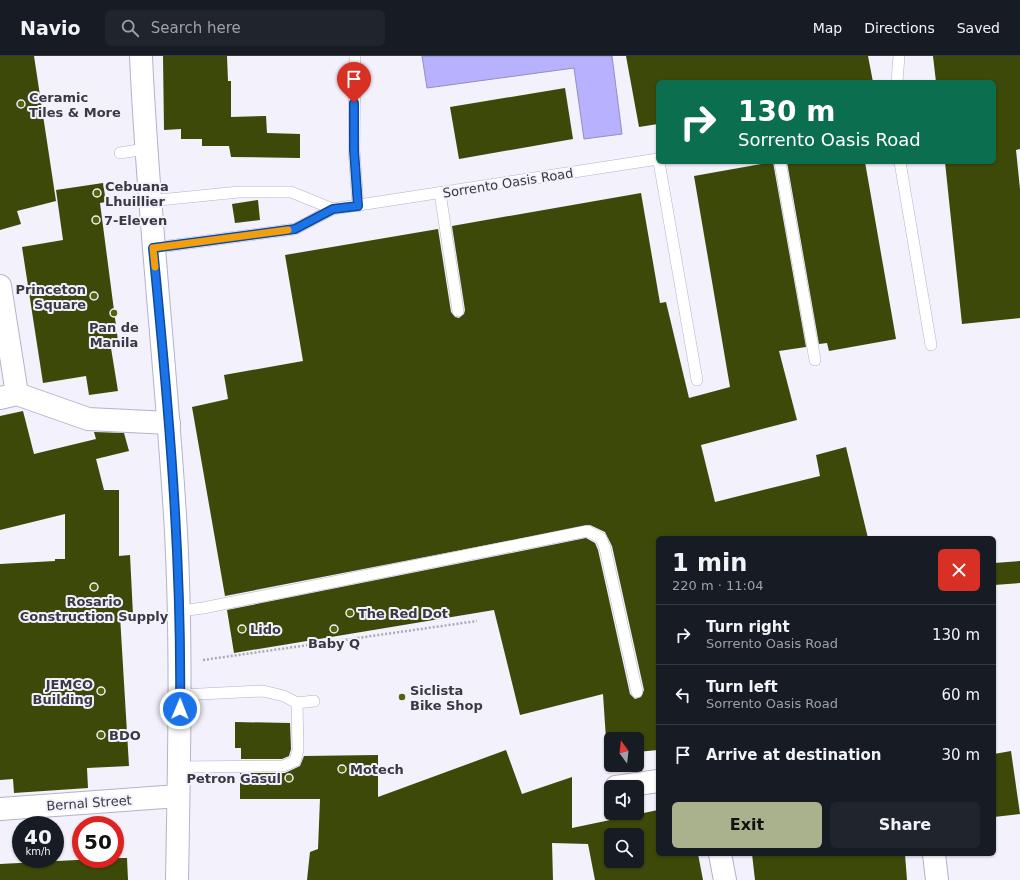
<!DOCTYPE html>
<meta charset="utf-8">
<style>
:root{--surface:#171b24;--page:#20242c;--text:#f1f3f6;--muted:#9ea1a6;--line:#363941;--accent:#a9b28c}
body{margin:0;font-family:"DejaVu Sans",sans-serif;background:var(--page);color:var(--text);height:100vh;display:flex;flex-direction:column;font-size:15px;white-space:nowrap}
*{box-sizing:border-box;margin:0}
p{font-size:13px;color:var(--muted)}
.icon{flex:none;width:22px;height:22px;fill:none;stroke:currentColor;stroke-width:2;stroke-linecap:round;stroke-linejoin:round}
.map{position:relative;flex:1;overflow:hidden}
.side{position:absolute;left:656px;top:480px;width:340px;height:320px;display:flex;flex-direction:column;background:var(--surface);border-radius:6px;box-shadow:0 1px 3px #0004}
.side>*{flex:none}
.banner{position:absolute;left:656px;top:24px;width:340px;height:84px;border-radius:6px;box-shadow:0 1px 3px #0004;background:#0b6e4f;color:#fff;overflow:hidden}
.needle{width:26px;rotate:345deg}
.tools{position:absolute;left:604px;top:676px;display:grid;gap:8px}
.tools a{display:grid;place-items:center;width:40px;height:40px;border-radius:6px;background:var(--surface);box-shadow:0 1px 3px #0004;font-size:20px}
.speed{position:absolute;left:12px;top:760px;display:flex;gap:8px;font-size:20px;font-weight:700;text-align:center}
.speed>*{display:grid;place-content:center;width:52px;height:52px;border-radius:50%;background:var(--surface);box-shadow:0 1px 3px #0004;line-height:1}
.speed small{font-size:10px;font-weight:400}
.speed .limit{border:6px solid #d22;background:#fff;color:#111}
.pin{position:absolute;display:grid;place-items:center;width:34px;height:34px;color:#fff;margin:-41px -17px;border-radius:50% 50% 50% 0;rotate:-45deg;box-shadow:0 0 4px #0007}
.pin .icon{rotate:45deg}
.me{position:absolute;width:44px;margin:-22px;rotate:1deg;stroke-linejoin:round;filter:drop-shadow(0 0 3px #0008)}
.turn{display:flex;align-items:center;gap:14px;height:84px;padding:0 16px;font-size:18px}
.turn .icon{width:52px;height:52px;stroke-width:2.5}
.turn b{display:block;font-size:28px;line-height:34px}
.round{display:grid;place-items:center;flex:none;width:42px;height:42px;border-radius:6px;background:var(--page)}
.headline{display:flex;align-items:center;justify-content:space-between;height:68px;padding:0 16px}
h1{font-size:24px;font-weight:700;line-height:30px}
.action{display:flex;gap:8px;margin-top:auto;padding:8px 16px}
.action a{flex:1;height:46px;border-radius:6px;background:var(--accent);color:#111;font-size:16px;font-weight:700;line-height:46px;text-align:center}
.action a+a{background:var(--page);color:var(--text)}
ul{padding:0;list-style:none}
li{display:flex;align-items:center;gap:12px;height:60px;padding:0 16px;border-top:1px solid var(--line)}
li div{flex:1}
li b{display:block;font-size:15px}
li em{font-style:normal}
header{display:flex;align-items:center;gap:24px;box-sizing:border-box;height:56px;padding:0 20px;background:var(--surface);border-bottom:1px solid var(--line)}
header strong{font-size:19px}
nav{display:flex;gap:22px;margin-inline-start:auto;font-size:14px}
.search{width:280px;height:36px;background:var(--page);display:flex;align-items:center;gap:10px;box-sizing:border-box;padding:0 14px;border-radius:6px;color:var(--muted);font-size:15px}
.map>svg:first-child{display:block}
</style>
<header>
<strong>Navio</strong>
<div class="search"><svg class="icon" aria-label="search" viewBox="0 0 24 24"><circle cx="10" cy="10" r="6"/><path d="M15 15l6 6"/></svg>Search here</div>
<nav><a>Map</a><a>Directions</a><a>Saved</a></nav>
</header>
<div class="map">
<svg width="1020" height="824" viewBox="0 0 1020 824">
<rect width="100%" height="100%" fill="#f2f1fc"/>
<path fill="#b8b1fd" stroke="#928dc5" d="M422,0h190l10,78 -38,5 -10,-71 -147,20z"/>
<path fill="#3c4909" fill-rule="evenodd" d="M0,0h34l22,145 -39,10 4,13 -21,6z
M163,0h64l1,25h3v36l35,-1 1,17 33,1v24l-69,-1 -2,-11h-27v-7h-21v-10l-17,1z
M626,0h242l5,26h-215v42l-19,3z
M933,0h87v93l-4,1 4,39v129l-58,6 -17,-162h49v-80h-58z
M565,32l8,51 -114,20 -9,-52z
M773,106l33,185 -27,4 18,69 -96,25 14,57 105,-26 -4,-21 30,-8 22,91h-210v212l-21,2v-13h-26v15h-4l-4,-60 -83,21 -26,-105 -260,43 -7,-43 359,-72 9,5 3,7 32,144 5,5 6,-2 3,-7 -32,-144 -7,-14 -15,-7 -365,71 -33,-189 36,-8 -4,-24 79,-14 -18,-106 153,-26 13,83 4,5 4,1 5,-4 1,-4 -13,-84 189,-33 19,110 6,-1 23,96 41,-11 -36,-211z
M787,106h78l31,177 -67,12 -2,-8 -8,1z
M103,127l3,19 -6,1 18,138 -8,1 8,49 -29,4 -3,-19 -43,7 -21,-136 41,-7 -7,-50z
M258,144l2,20 -25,3 -3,-19z
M23,355l11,43 62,-15 -2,-7 30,1 5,18 -33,8 8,31h15v66l11,-1 3,60 -13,1 9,150 -42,2 1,20 -74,5 -1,-14 -13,1v-216l55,-3v-2h10v-45l-65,16v-114z
M1020,505v22l-26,2v-22z
M235,666l55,1 1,26 -2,7 -7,3h-41v-11h-6z
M506,694l16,44 50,-17v51l86,-18v44h40l5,26h-108l-7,-36 -36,-1 1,37h-246l3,-28 8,-3 2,-50h-80v-26h45l15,-7 4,-10 74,-1v42zM611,779h26v26h-26z
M1011,695l9,63 -26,3v-63z
M752,798h153l2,26h-152z
M115,802h12l1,22h-128v-16z"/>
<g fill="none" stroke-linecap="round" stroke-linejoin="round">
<g stroke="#b3b2cc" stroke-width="12">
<path id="lane" d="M355,0l-1,94 4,56
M897,26l2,-26
M120,97l25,-4
M659,106l38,218
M780,106l35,198
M900,106l31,183
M440,137l18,118
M149,145l90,-9h52l42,17
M153,192l142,-19 38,-20 325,-50
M180,555l23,-3 384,-77 14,7 4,10 32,144
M297,647l17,-2
M179,711l104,-1 12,-5 3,-11 -1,-47 -13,-7 -21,-5 -83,4"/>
</g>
<g stroke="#b3b2cc" stroke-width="24">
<path id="street" d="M0,230l17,108
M0,342l17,-4 71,25 81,4
M616,731l42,-6
M720,798l5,26
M934,798l3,26"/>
</g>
<g stroke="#b3b2cc" stroke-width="24">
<path id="secondary" d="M141,0c7,159 26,317 35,476 6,116 3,232 1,348
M0,753l178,-13"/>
</g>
<path stroke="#abaab5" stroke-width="2.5" stroke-dasharray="2 2" stroke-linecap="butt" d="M203,604l274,-39"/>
<use href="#lane" stroke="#fff" stroke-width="11"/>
<use href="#street" stroke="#fff" stroke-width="22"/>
<use href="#secondary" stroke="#fff" stroke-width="22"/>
</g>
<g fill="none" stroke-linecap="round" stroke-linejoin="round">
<g stroke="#114b97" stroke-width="10">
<path id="route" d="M180,653c2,-154 -12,-308 -27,-461l142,-19 38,-20 25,-3 -4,-56v-47"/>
</g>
<use href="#route" stroke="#1a73e8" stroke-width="7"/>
<path stroke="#f59e0b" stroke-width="7" d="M155,211l-2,-19 135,-18"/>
</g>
<g fill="#52630b" stroke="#f2f1fc" stroke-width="1.5">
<circle cx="21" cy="48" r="4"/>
<circle cx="97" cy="137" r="4"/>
<circle cx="96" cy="164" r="4"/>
<circle cx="94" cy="240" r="4"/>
<circle cx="114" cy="257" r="4"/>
<circle cx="94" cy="531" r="4"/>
<circle cx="350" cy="557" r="4"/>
<circle cx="242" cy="573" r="4"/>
<circle cx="334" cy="573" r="4"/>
<circle cx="101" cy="635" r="4"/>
<circle cx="402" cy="641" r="4"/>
<circle cx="101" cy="679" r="4"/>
<circle cx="342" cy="713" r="4"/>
<circle cx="289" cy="722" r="4"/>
</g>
<g text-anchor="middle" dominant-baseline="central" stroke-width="4" stroke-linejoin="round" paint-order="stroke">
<g font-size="13" font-weight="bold" fill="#393843" stroke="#f2f1fc" text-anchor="start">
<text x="29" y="41">Ceramic<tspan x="29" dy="15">Tiles &amp; More</tspan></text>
<text x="105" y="130">Cebuana<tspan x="105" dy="15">Lhuillier</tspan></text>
<text x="104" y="164">7-Eleven</text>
<text x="86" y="233" text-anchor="end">Princeton<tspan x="86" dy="15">Square</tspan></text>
<text x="114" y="271" text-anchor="middle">Pan de<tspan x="114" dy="15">Manila</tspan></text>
<text x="94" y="545" text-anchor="middle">Rosario<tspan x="94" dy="15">Construction Supply</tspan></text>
<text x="358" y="557">The Red Dot</text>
<text x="250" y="573">Lido</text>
<text x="334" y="587" text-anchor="middle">Baby Q</text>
<text x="93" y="628" text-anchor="end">JEMCO<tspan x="93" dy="15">Building</tspan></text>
<text x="410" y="634">Siclista<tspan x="410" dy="15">Bike Shop</tspan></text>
<text x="109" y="679">BDO</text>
<text x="350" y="713">Motech</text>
<text x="281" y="722" text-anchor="end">Petron Gasul</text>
</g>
<g font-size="13" fill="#393843" stroke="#f2f1fc">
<text transform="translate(508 127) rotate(-9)">Sorrento Oasis Road</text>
<text transform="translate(89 747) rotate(-4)">Bernal Street</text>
</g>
</g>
</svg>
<div class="tools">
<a><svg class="needle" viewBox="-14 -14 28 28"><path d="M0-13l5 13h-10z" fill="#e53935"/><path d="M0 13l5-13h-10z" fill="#9ea1a6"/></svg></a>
<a><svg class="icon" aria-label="sound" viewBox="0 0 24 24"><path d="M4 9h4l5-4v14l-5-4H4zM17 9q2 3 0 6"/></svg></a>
<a><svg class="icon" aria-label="search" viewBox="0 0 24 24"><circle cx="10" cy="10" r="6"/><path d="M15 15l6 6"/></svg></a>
</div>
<div class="speed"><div>40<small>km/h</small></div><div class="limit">50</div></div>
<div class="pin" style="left:354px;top:47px;background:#d93025"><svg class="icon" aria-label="arrive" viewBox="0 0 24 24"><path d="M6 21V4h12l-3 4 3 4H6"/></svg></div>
<svg class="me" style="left:180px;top:653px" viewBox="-20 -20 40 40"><circle r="17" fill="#1a73e8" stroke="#fff" stroke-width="3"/><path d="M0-11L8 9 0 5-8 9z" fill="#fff"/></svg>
<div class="banner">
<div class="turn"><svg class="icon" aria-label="right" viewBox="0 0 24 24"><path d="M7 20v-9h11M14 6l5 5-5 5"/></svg><div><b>130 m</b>Sorrento Oasis Road</div></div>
</div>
<section class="side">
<div class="headline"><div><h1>1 min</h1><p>220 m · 11:04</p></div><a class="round" style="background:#d93025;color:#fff"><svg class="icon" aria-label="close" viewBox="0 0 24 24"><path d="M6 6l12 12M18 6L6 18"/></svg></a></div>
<ul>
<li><svg class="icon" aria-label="right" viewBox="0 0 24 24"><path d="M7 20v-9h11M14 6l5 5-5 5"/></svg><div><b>Turn right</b><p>Sorrento Oasis Road</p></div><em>130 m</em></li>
<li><svg class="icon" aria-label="left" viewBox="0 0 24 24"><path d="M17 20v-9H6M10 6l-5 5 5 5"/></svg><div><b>Turn left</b><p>Sorrento Oasis Road</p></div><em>60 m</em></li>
<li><svg class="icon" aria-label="arrive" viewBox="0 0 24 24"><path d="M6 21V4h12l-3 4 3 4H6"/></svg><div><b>Arrive at destination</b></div><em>30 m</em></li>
</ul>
<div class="action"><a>Exit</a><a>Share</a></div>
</section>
</div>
